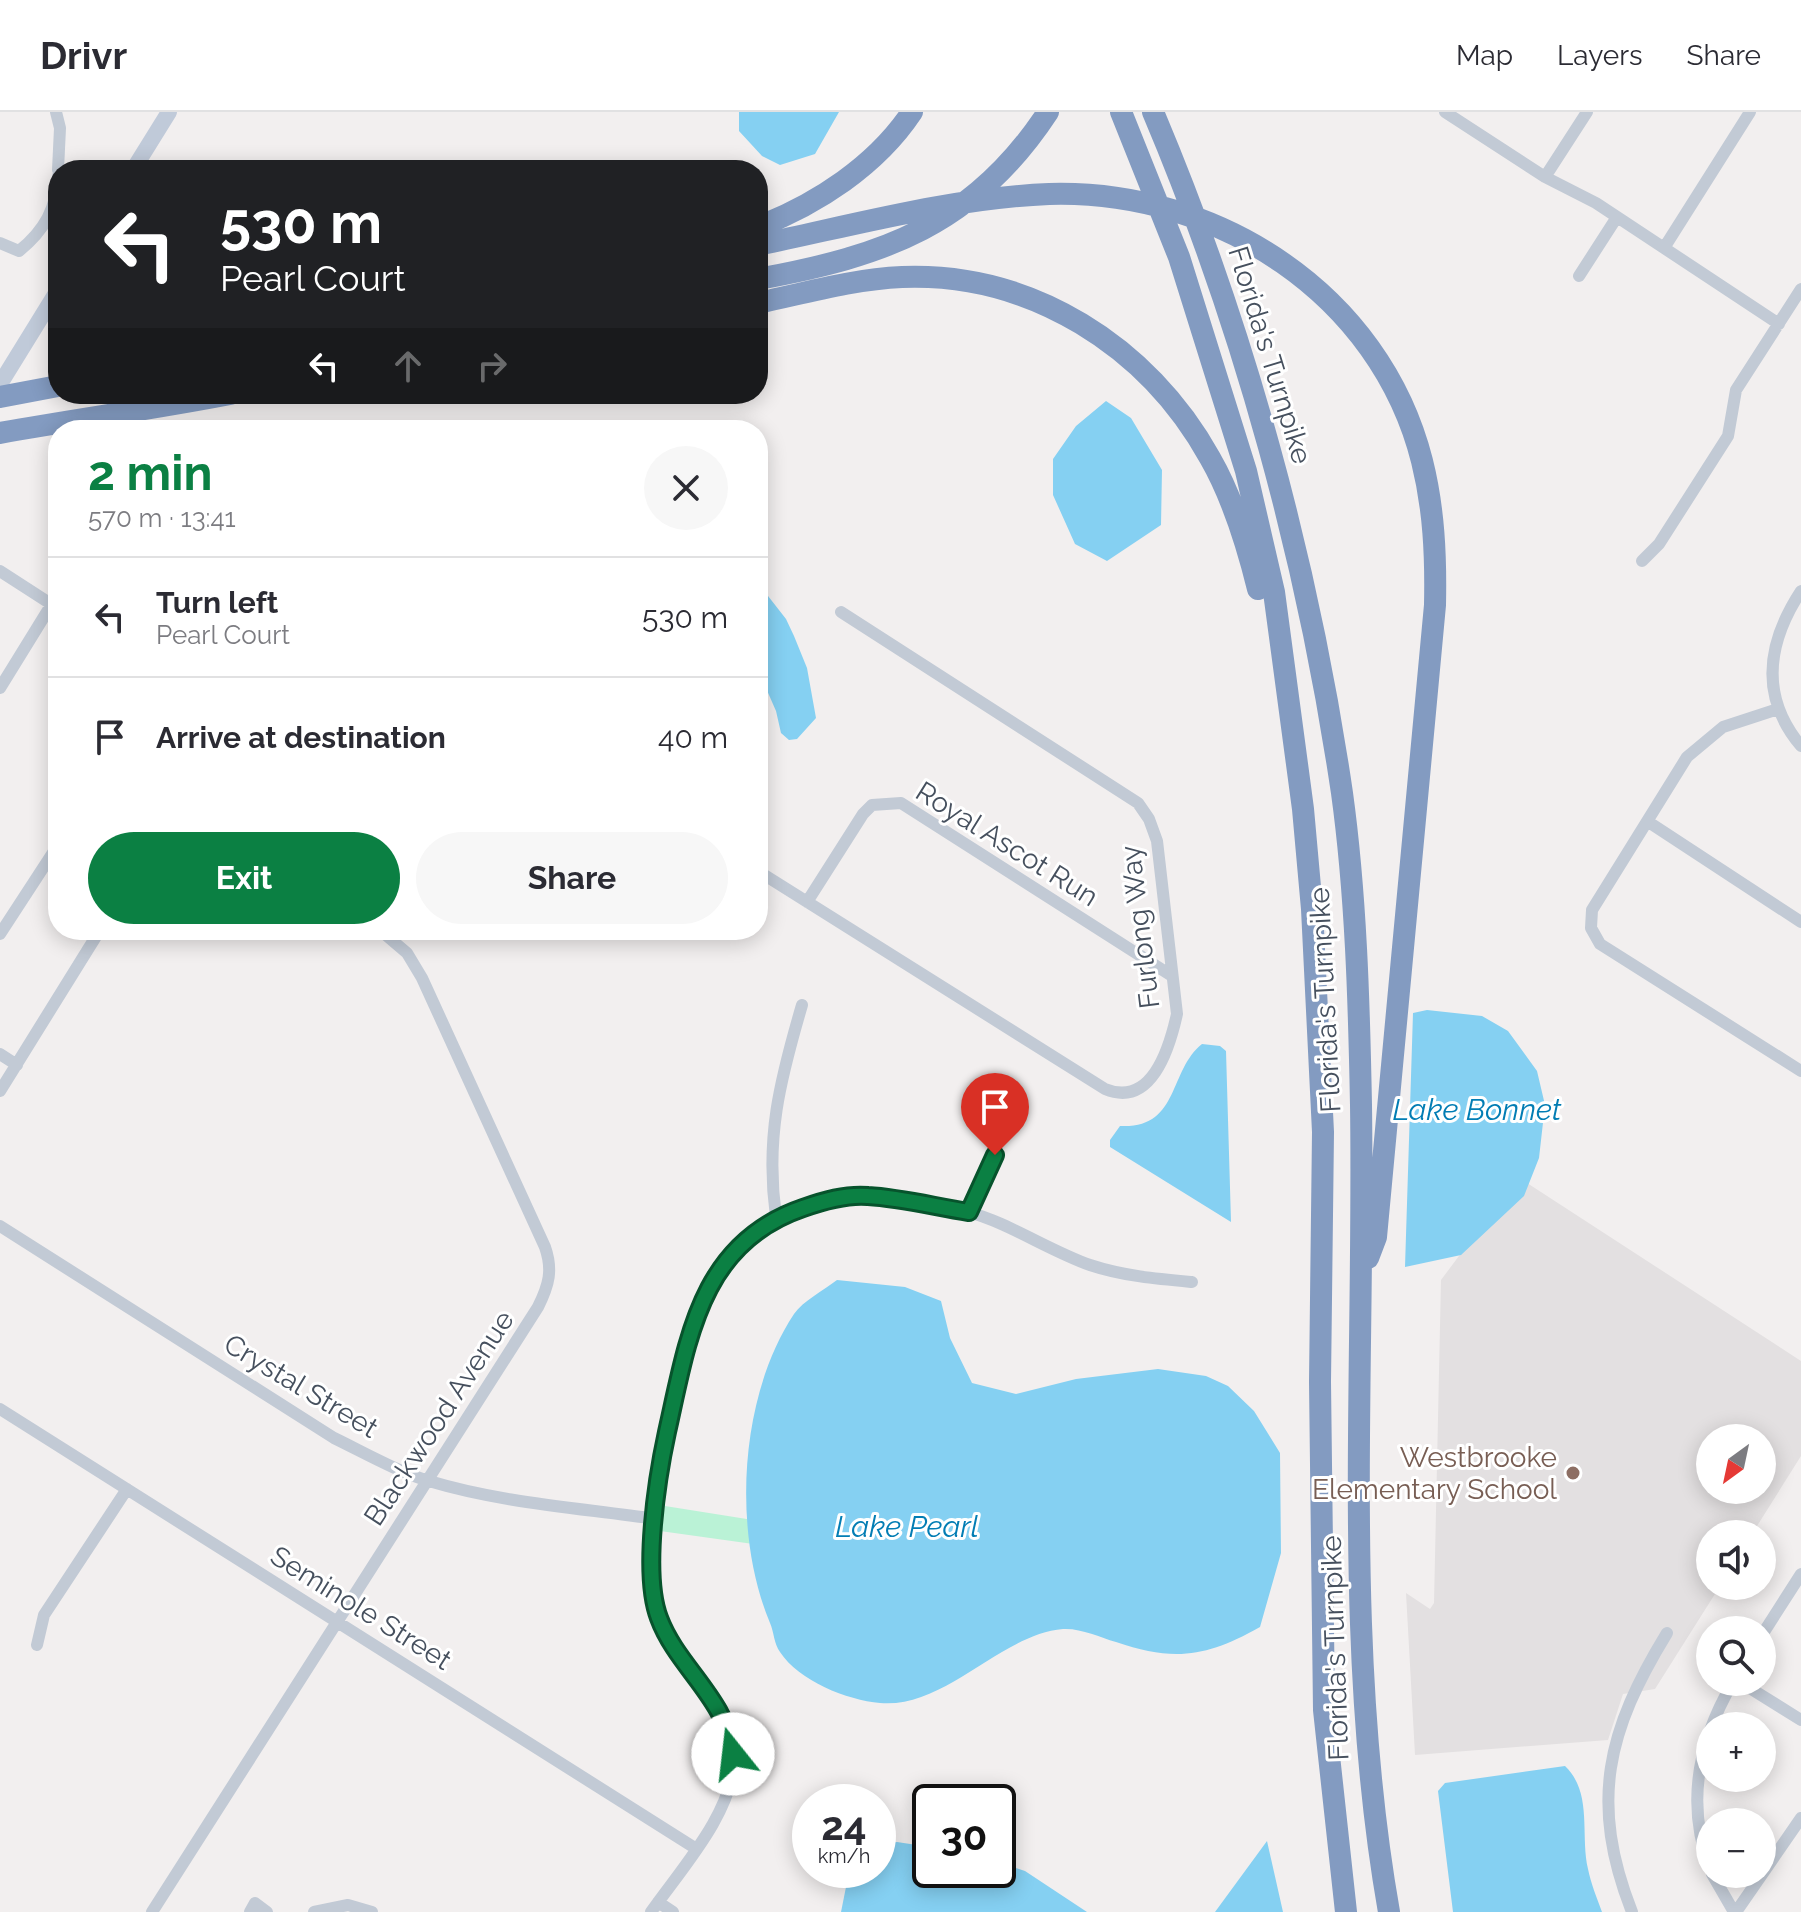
<!DOCTYPE html>
<meta charset="utf-8">
<style>
:root{--surface:#fff;--page:#f7f7f7;--text:#2b2b33;--muted:#7c7c81;--line:#e1e1e2;--accent:#0b8043}
body{margin:0;font-family:Raleway,sans-serif;background:var(--page);color:var(--text);height:100vh;display:flex;flex-direction:column;font-size:30px;white-space:nowrap}
*{box-sizing:border-box;margin:0}
p{font-size:26px;color:var(--muted)}
.icon{flex:none;width:44px;height:44px;fill:none;stroke:currentColor;stroke-width:2;stroke-linecap:round;stroke-linejoin:round}
.map{position:relative;flex:1;overflow:hidden}
.panel{position:absolute;left:48px;top:308px;width:720px;height:520px;display:flex;flex-direction:column;background:var(--surface);border-radius:32px;box-shadow:0 4px 20px #0003}
.panel>*{flex:none}
.hud{position:absolute;left:48px;top:48px;width:720px;height:244px;border-radius:32px;box-shadow:0 4px 20px #0003;background:#202124;color:#fff;overflow:hidden}
.needle{width:52px;rotate:213deg}
.tools{position:absolute;left:1696px;top:1312px;display:grid;gap:16px}
.tools a{display:grid;place-items:center;width:80px;height:80px;border-radius:50%;background:var(--surface);box-shadow:0 4px 20px #0003;font-size:40px}
.speed{position:absolute;left:792px;top:1672px;display:flex;gap:16px;font-size:40px;font-weight:700;text-align:center}
.speed>*{display:grid;place-content:center;width:104px;height:104px;border-radius:50%;background:var(--surface);box-shadow:0 4px 20px #0003;line-height:1}
.speed small{font-size:20px;font-weight:400}
.speed .limit{border:4px solid #111;border-radius:12px;background:#fff;color:#111}
.pin{position:absolute;display:grid;place-items:center;width:68px;height:68px;color:#fff;margin:-82px -34px;border-radius:50% 50% 50% 0;rotate:-45deg;box-shadow:0 0 8px #0007}
.pin .icon{rotate:45deg}
.me{position:absolute;width:88px;margin:-44px;rotate:344deg;stroke-linejoin:round;filter:drop-shadow(0 0 6px #0008)}
.turn{display:flex;align-items:center;gap:28px;height:168px;padding:0 40px;font-size:36px}
.turn .icon{width:104px;height:104px;stroke-width:2.5}
.turn b{display:block;font-size:56px;line-height:68px}
.lanes{display:flex;align-items:center;height:76px;padding:0 40px;background:#0003;justify-content:center;gap:40px;direction:ltr}
.lanes .off{opacity:.35}
.round{display:grid;place-items:center;flex:none;width:84px;height:84px;border-radius:42px;background:var(--page)}
.summary{display:flex;align-items:center;justify-content:space-between;height:136px;padding:0 40px}
h1{font-size:48px;font-weight:700;line-height:60px;color:var(--accent)}
.primary-button{display:flex;gap:16px;margin-top:auto;padding:16px 40px}
.primary-button a{flex:1;height:92px;border-radius:48px;background:var(--accent);color:#fff;font-size:32px;font-weight:700;line-height:92px;text-align:center}
.primary-button a+a{background:var(--page);color:var(--text)}
ul{padding:0;list-style:none}
li{display:flex;align-items:center;gap:24px;height:120px;padding:0 40px;border-top:2px solid var(--line)}
li div{flex:1}
li b{display:block;font-size:30px}
li em{font-style:normal}
header{display:flex;align-items:center;gap:48px;box-sizing:border-box;height:112px;padding:0 40px;background:var(--surface);border-bottom:2px solid var(--line)}
header strong{font-size:38px}
nav{display:flex;gap:44px;margin-inline-start:auto;font-size:28px}
.map>svg:first-child{display:block}
</style>
<header>
<strong>Drivr</strong>
<nav><a>Map</a><a>Layers</a><a>Share</a></nav>
</header>
<div class="map">
<svg width="1801" height="1800" viewBox="0 0 1801 1800">
<rect width="100%" height="100%" fill="#f2efef"/>
<path fill="#e3e0e1" fill-rule="evenodd" d="M1518,1065l283,184v95l-49,78h-42v52h10l-65,103 -32,5 -15,46 -193,15 -9,-162 24,16 4,-6 7,-323zM1710,1326h52v52h-52z"/>
<path fill="#baf2d6" d="M665,1394l113,18 -4,23 -114,-16z"/>
<path fill="#85d0f2" d="M739,0h100l-24,42 -35,11 -18,-9 -23,-25z
M1106,289l25,17 31,52 -1,55 -54,36 -32,-17 -22,-49v-36l23,-33z
M758,471l28,36 8,17 13,32 9,50 -19,21 -8,1 -8,-7 -5,-22 -18,-41z
M1427,898l55,6 26,15 29,40 8,34 -6,53 -15,38 -63,59 -56,12 8,-254z
M1202,932l18,2 6,5 5,171 -121,-75v-7l10,-14c60,3 48,-55 82,-82z
M837,1168l68,7 36,14 9,37 22,45 44,11 60,-15 82,-10 48,7 22,10 26,25 26,42 1,100 -21,74c-53,30 -86,35 -144,15 -17,-5 -35,-14 -53,-13 -62,5 -118,80 -183,74 -33,-3 -81,-22 -100,-51 -6,-8 -6,-20 -10,-29 -38,-91 -31,-226 24,-309 9,-13 30,-24 43,-34z
M1565,1654c28,27 15,68 23,103 3,15 9,29 14,43h-149l-15,-121 7,-8z
M1267,1729l16,71h-68z
M897,1730l33,5v23h68v-8l27,9 62,41h-246l6,-30 8,-12h23v-26z"/>
<g fill="none" stroke-linecap="round" stroke-linejoin="round">
<path stroke="#c2cad5" stroke-width="12" d="M56,0l4,16 -2,42
M1445,0l100,65 51,26 183,121
M1545,65l42,-65
M0,131l19,8c25,-20 38,-43 39,-75
M1664,136l86,-136
M1579,164l38,-59
M1642,449l17,-17 69,-108 8,-46 65,-101
M0,459l51,33
M1801,479c-34,52 -42,105 0,155
M0,576l58,-94
M1778,597l-55,18 -36,30 -95,153 -1,18 9,16 201,127
M1650,711l151,99
M758,759l347,218c46,19 64,-39 72,-75l-20,-173 -8,-22 -11,-16 -297,-191
M807,790l56,-88 9,-9 29,-2 271,173
M0,822l58,-89
M0,942l17,11
M0,979l100,-161
M969,1100l26,-57
M776,1105c-11,-79 4,-137 26,-212
M0,1114l334,212c31,15 62,33 95,43 73,22 151,27 226,38
M0,1297l695,439
M1762,1523l39,-61
M37,1533l7,-30 83,-126
M1740,1570l61,38
M1710,1756c-25,-65 -11,-128 23,-186
M1712,1762l22,38
M658,1790l15,10
M152,1800l386,-605c11,-22 15,-37 7,-60l-123,-269 -15,-25 -27,-23
M250,1800l5,-9 12,9
M314,1800l34,-7 24,7
M651,1800c30,-43 82,-99 83,-153 0,-58 -59,-92 -76,-143 -20,-63 18,-281 54,-337 34,-51 92,-85 154,-83 31,0 71,8 102,16 39,10 82,39 122,53 33,11 68,14 102,17
M1632,1800c-43,-110 -25,-181 35,-279
M1736,1800l65,-94"/>
<path stroke="#c0cad9" stroke-width="16" d="M133,58l36,-58
M0,272l58,-94"/>
<path stroke="#839bc1" stroke-width="22" d="M1121,0l58,145 67,214 28,121 29,217 9,100 11,223 -3,250 4,328 22,202
M1153,0c91,215 155,450 189,681 14,102 17,208 19,312 4,268 -19,541 28,807
M758,115c59,-23 118,-61 154,-115
M758,133c96,-20 194,-47 291,-51 168,-5 331,100 373,267 12,48 14,95 13,144l-59,632 -8,21
M758,167c126,-23 216,-54 290,-167
M758,191c47,-10 96,-24 144,-26 129,-5 246,69 308,181 23,40 37,86 48,131
M0,285l58,-11
M0,321c77,-14 153,-24 230,-39"/>
</g>
<g fill="none" stroke-linecap="round" stroke-linejoin="round">
<g stroke="#07532c" stroke-width="20">
<path id="route" d="M733,1642c-6,-55 -56,-87 -74,-136 -17,-44 -2,-140 8,-186 21,-93 33,-189 136,-224 20,-7 43,-14 65,-12 34,2 68,11 101,16l26,-57"/>
</g>
<use href="#route" stroke="#0b8043" stroke-width="14"/>
</g>
<circle fill="#8d6e63" stroke="#fff" stroke-width="3" cx="1573" cy="1361" r="8"/>
<g text-anchor="middle" dominant-baseline="central" stroke-width="6" stroke-linejoin="round" paint-order="stroke">
<g font-size="28" fill="#46505e" stroke="#fff">
<text transform="translate(1270 243) rotate(73)">Florida's Turnpike</text>
<text transform="translate(1007 732) rotate(32)">Royal Ascot Run</text>
<text transform="translate(1140 815) rotate(-97)">Furlong Way</text>
<text transform="translate(1325 888) rotate(-93)">Florida's Turnpike</text>
<text transform="translate(301 1274) rotate(31)">Crystal Street</text>
<text transform="translate(439 1306) rotate(-57)">Blackwood Avenue</text>
<text transform="translate(361 1496) rotate(32)">Seminole Street</text>
<text transform="translate(1335 1536) rotate(-92)">Florida's Turnpike</text>
</g>
<g font-size="28" fill="#785e54" stroke="#fff" text-anchor="end">
<text x="1557" y="1345">Westbrooke<tspan x="1557" dy="32">Elementary School</tspan></text>
</g>
<g font-size="30" font-style="italic" fill="#027db4" stroke="#fff">
<text x="1477" y="997">Lake Bonnet</text>
<text x="907" y="1414">Lake Pearl</text>
</g>
</g>
</svg>
<div class="tools">
<a><svg class="needle" viewBox="-14 -14 28 28"><path d="M0-13l5 13h-10z" fill="#e53935"/><path d="M0 13l5-13h-10z" fill="#7c7c81"/></svg></a>
<a><svg class="icon" aria-label="sound" viewBox="0 0 24 24"><path d="M4 9h4l5-4v14l-5-4H4zM17 9q2 3 0 6"/></svg></a>
<a><svg class="icon" aria-label="search" viewBox="0 0 24 24"><circle cx="10" cy="10" r="6"/><path d="M15 15l6 6"/></svg></a>
<a>+</a>
<a>−</a>
</div>
<div class="speed"><div>24<small>km/h</small></div><div class="limit">30</div></div>
<div class="pin" style="left:995px;top:1043px;background:#d93025"><svg class="icon" aria-label="arrive" viewBox="0 0 24 24"><path d="M6 21V4h12l-3 4 3 4H6"/></svg></div>
<svg class="me" style="left:733px;top:1642px" viewBox="-20 -20 40 40"><circle r="19" fill="#fff"/><path d="M0-13L10 11 0 6-10 11z" fill="#0b8043"/></svg>
<div class="hud">
<div class="turn"><svg class="icon" aria-label="left" viewBox="0 0 24 24"><path d="M17 20v-9H6M10 6l-5 5 5 5"/></svg><div><b>530 m</b>Pearl Court</div></div>
<div class="lanes"><svg class="icon" aria-label="left" viewBox="0 0 24 24"><path d="M17 20v-9H6M10 6l-5 5 5 5"/></svg><svg class="icon off" aria-label="ahead" viewBox="0 0 24 24"><path d="M12 20V5M6 11l6-6 6 6"/></svg><svg class="icon off" aria-label="right" viewBox="0 0 24 24"><path d="M7 20v-9h11M14 6l5 5-5 5"/></svg></div>
</div>
<section class="panel">
<div class="summary"><div><h1>2 min</h1><p>570 m · 13:41</p></div><a class="round"><svg class="icon" aria-label="close" viewBox="0 0 24 24"><path d="M6 6l12 12M18 6L6 18"/></svg></a></div>
<ul>
<li><svg class="icon" aria-label="left" viewBox="0 0 24 24"><path d="M17 20v-9H6M10 6l-5 5 5 5"/></svg><div><b>Turn left</b><p>Pearl Court</p></div><em>530 m</em></li>
<li><svg class="icon" aria-label="arrive" viewBox="0 0 24 24"><path d="M6 21V4h12l-3 4 3 4H6"/></svg><div><b>Arrive at destination</b></div><em>40 m</em></li>
</ul>
<div class="primary-button"><a>Exit</a><a>Share</a></div>
</section>
</div>
